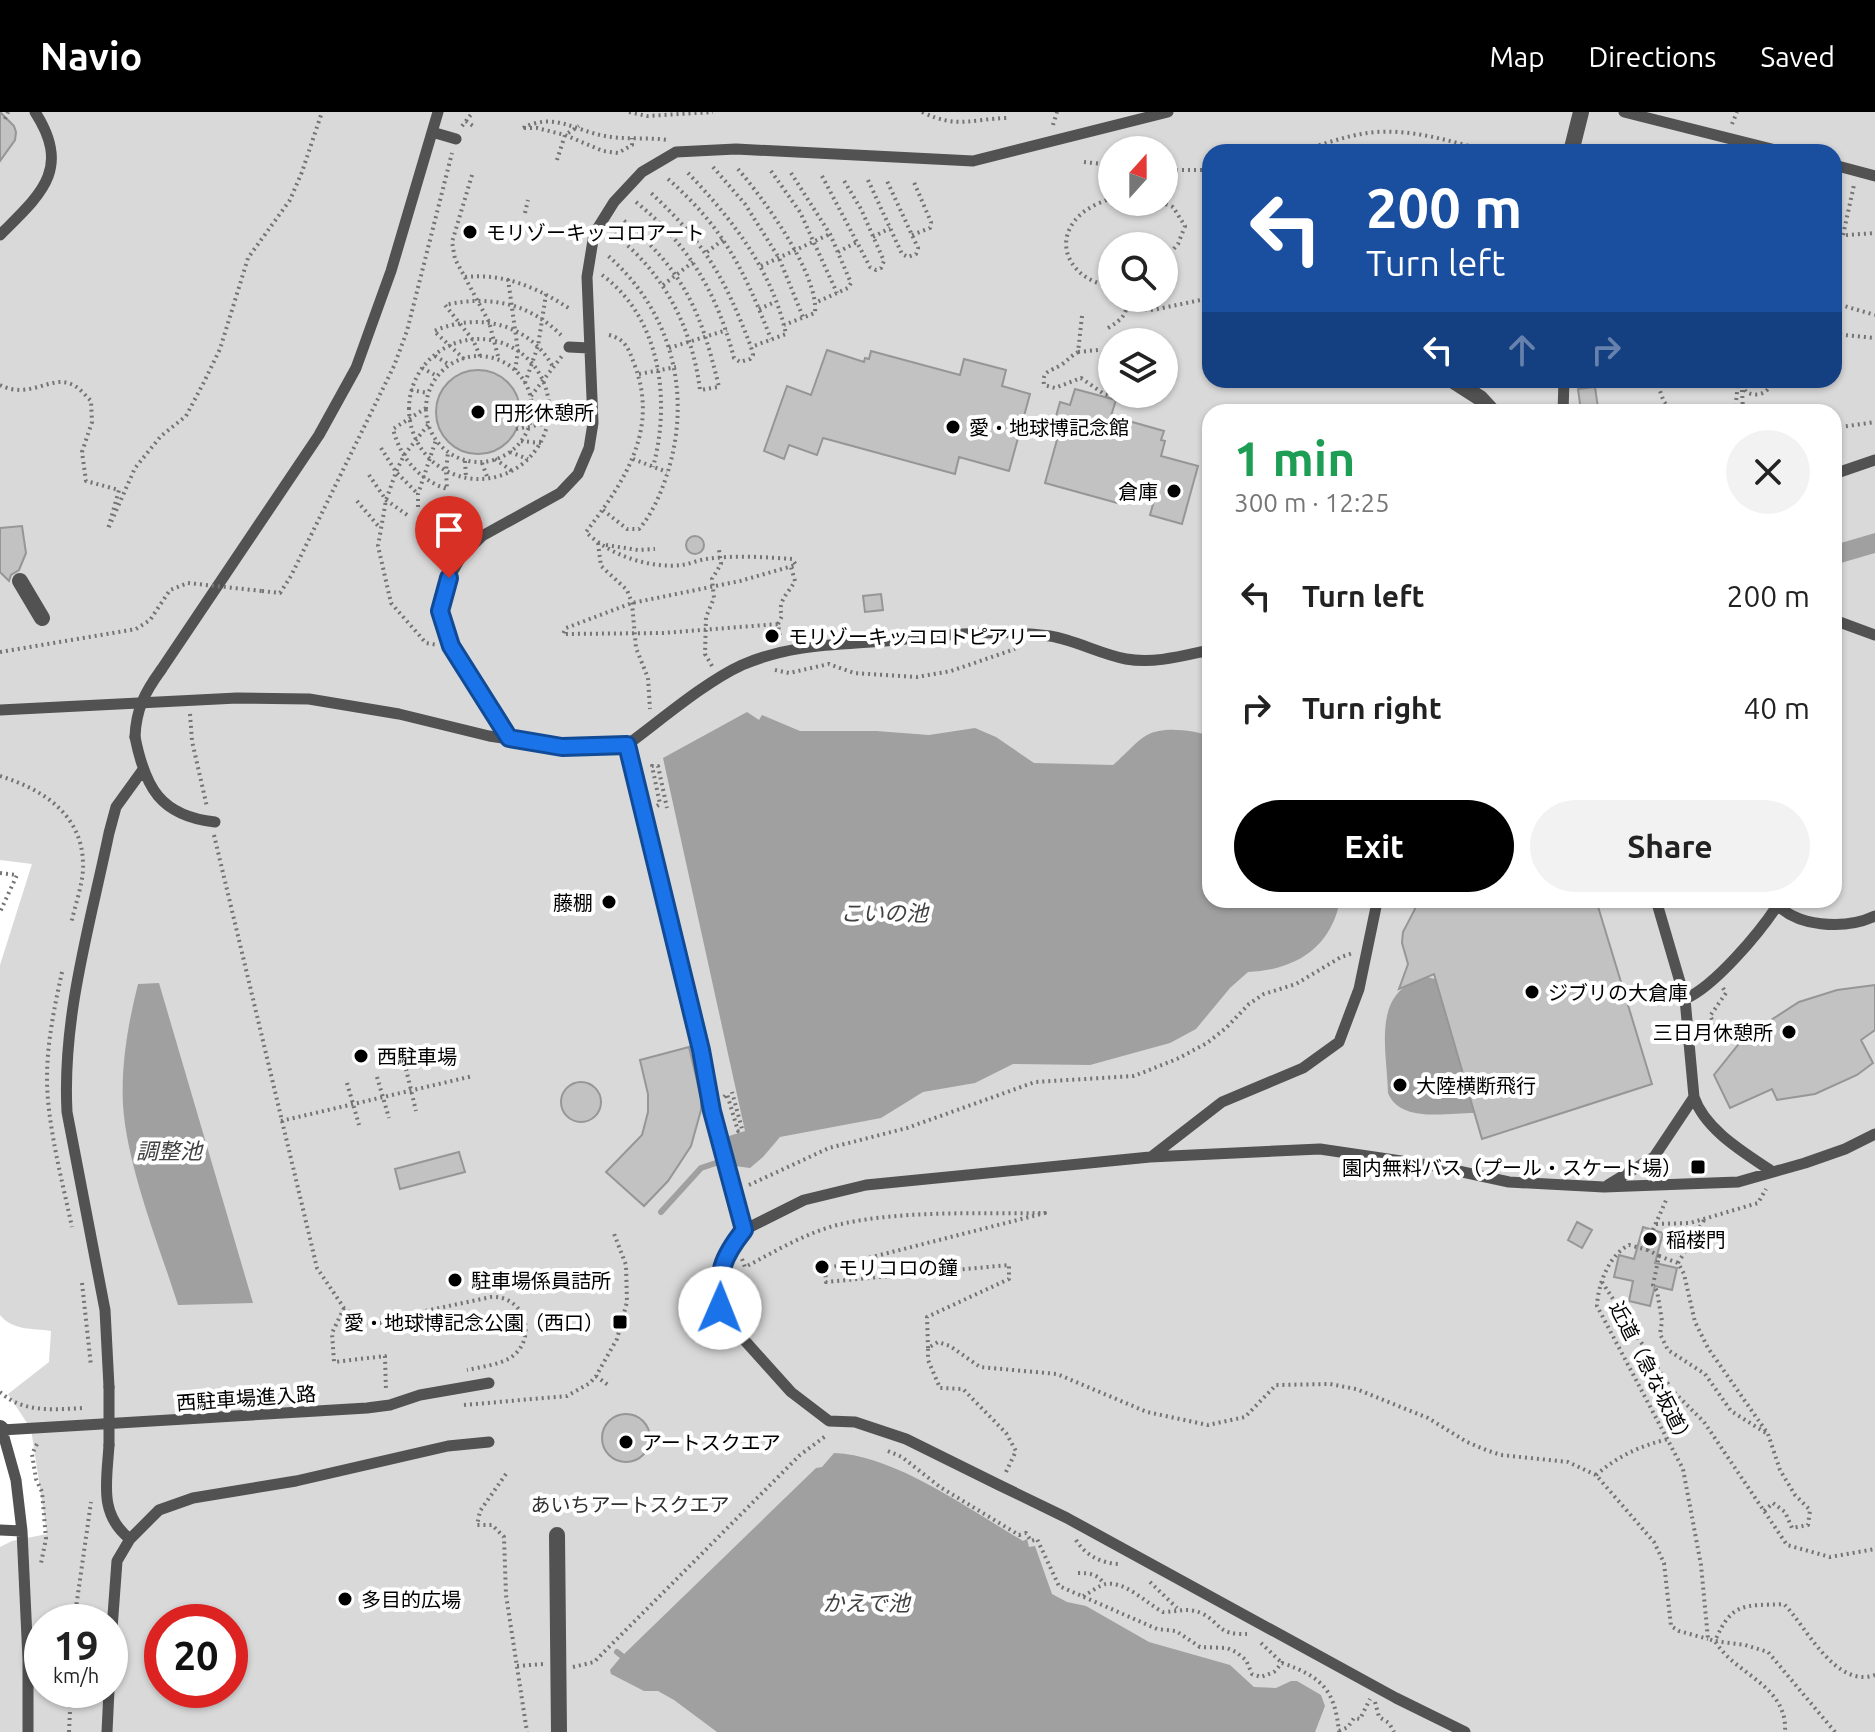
<!DOCTYPE html>
<meta charset="utf-8">
<style>
:root{--surface:#fff;--page:#f2f2f2;--text:#222;--muted:#767676;--accent:#000}
body{margin:0;font-family:Ubuntu,"Noto Sans JP",sans-serif;background:var(--page);color:var(--text);height:100vh;display:flex;flex-direction:column;font-size:30px;white-space:nowrap}
*{box-sizing:border-box;margin:0}
p{font-size:26px;color:var(--muted)}
.icon{flex:none;width:44px;height:44px;fill:none;stroke:currentColor;stroke-width:2;stroke-linecap:round;stroke-linejoin:round}
.map{position:relative;flex:1;overflow:hidden}
.panel{position:absolute;left:1202px;top:292px;width:640px;height:504px;display:flex;flex-direction:column;background:var(--surface);border-radius:24px;box-shadow:0 2px 6px #0004}
.panel>*{flex:none}
.banner{position:absolute;left:1202px;top:32px;width:640px;height:244px;border-radius:24px;box-shadow:0 2px 6px #0004;background:#1a4fa0;color:#fff;overflow:hidden}
.needle{width:52px;rotate:21deg}
.tools{position:absolute;left:1098px;top:24px;display:grid;gap:16px}
.tools a{display:grid;place-items:center;width:80px;height:80px;border-radius:50%;background:var(--surface);box-shadow:0 2px 6px #0004;font-size:40px}
.speed{position:absolute;left:24px;top:1492px;display:flex;gap:16px;font-size:40px;font-weight:700;text-align:center}
.speed>*{display:grid;place-content:center;width:104px;height:104px;border-radius:50%;background:var(--surface);box-shadow:0 2px 6px #0004;line-height:1}
.speed small{font-size:20px;font-weight:400}
.speed .limit{border:12px solid #d22;background:#fff;color:#111}
.pin{position:absolute;display:grid;place-items:center;width:68px;height:68px;color:#fff;margin:-82px -34px;border-radius:50% 50% 50% 0;rotate:-45deg;box-shadow:0 0 8px #0007}
.pin .icon{rotate:45deg}
.me{position:absolute;width:88px;margin:-44px;rotate:1deg;stroke-linejoin:round;filter:drop-shadow(0 0 6px #0008)}
.turn{display:flex;align-items:center;gap:28px;height:168px;padding:0 32px;font-size:36px}
.turn .icon{width:104px;height:104px;stroke-width:2.5}
.turn b{display:block;font-size:56px;line-height:68px}
.lanes{display:flex;align-items:center;height:76px;padding:0 32px;background:#0003;justify-content:center;gap:40px;direction:ltr}
.lanes .off{opacity:.35}
.round{display:grid;place-items:center;flex:none;width:84px;height:84px;border-radius:42px;background:var(--page)}
.headline{display:flex;align-items:center;justify-content:space-between;height:136px;padding:0 32px}
h1{font-size:48px;font-weight:600;line-height:60px;color:#1e9e55}
.button{display:flex;gap:16px;margin-top:auto;padding:16px 32px}
.button a{flex:1;height:92px;border-radius:48px;background:var(--accent);color:#fff;font-size:32px;font-weight:600;line-height:92px;text-align:center}
.button a+a{background:var(--page);color:var(--text)}
ul{padding:0;list-style:none}
li{display:flex;align-items:center;gap:24px;height:112px;padding:0 32px}
li div{flex:1}
li b{display:block;font-size:30px}
li em{font-style:normal}
header{display:flex;align-items:center;gap:48px;box-sizing:border-box;height:112px;padding:0 40px;background:var(--accent);color:#fff}
header strong{font-size:38px}
nav{display:flex;gap:44px;margin-inline-start:auto;font-size:28px}
.map>svg:first-child{display:block}
</style>
<header>
<strong>Navio</strong>
<nav><a>Map</a><a>Directions</a><a>Saved</a></nav>
</header>
<div class="map">
<svg width="1875" height="1620" viewBox="0 0 1875 1620">
<rect width="100%" height="100%" fill="#fff"/>
<path fill="#d9d9d9" fill-rule="evenodd" d="M0,0h1875v1620h-1875v-185l12,-6 35,-7 -16,-105 -23,-35 41,-32 2,-31c-18,-3 -38,0 -51,-16v-350l32,-101 -32,-4zM1112,38h52v52h-52zM1210,40h624v228h-624zM1112,134h52v52h-52zM1112,230h52v52h-52zM1210,300h624v488h-624zM42,1510h68v68h-68zM162,1510h68v68h-68z"/>
<path fill="#a0a0a0" d="M1875,421v20l-41,12v-20z
M747,600l12,8 3,-5 38,16h76l53,4 46,-7 21,9 38,26 79,2c11,-9 22,-23 34,-30 16,-9 46,-5 63,1v164h130c-9,49 -46,70 -92,72l-18,16 -34,41 -26,14 -80,22 -77,-1 -38,19 -52,9 -42,26 -101,19 -17,20 -13,11 -15,-2 -6,-30 16,-5 -82,-373z
M1427,865l8,2 39,134c-27,0 -74,10 -86,-20 -1,-44 -18,-103 39,-116z
M159,871l94,320 -75,2c-19,-60 -51,-138 -55,-200 -2,-41 5,-81 15,-121z
M834,1341c61,2 136,57 189,88l4,-2 2,8 6,-1 17,48 15,8 19,4 63,36 81,23 24,22 22,1 15,-7h6l24,14 4,11 -10,26h-598l-43,-32 -16,-9h-14l-33,-17 -1,-4 10,-12 196,-190 6,-1z"/>
<g fill="none" stroke-linecap="round" stroke-linejoin="round">
<path stroke="#a0a0a0" stroke-width="6" d="M661,1100l40,-44 39,-13
M617,1540l10,8"/>
</g>
<path fill="#c2c2c2" stroke="#969696" stroke-width="2" d="M0,0l14,14 2,6 -1,8 -15,21z
M827,238l37,12 1,-4 4,1 2,-8 89,24 4,-16 42,11 -4,16 28,8 -21,77 -50,-14 -4,17 -132,-36 -6,17 -28,-10 -5,14 -20,-8 23,-65 24,9z
M436 300a42 42 0 1 1 84 0a42 42 0 1 1-84 0Z
M1595,275l3,21 -17,3 -3,-22z
M1075,277l41,11 -5,16 53,15 -3,9 4,1 -4,15 37,10 -16,58 -32,-9 5,-18 -29,-8 -5,15 -76,-21 15,-54 -7,-2 7,-25 10,3z
M22,414l4,27 -7,17 -8,5 -2,6 -9,-9v-44z
M686 433a9 9 0 1 1 18 0a9 9 0 1 1-18 0Z
M881,482l2,16 -18,2 -2,-16z
M1412,788h184l56,184 -170,55 -48,-165 -35,15 9,-25 -6,-21 1,-11 12,-23z
M1875,873v45l-14,10 12,23 -16,12 -42,19 -38,6 -5,-11 -42,19 -16,-33 24,-30 16,-14 45,-29 38,-12z
M689,935l12,51v12l-10,36 -23,35 -24,25 -38,-34 36,-37 6,-23v-18l-8,-34z
M561 990a20 20 0 1 1 40 0a20 20 0 1 1-40 0Z
M459,1040l6,20 -65,17 -5,-20z
M1577,1110l15,8 -10,18 -14,-8z
M1643,1115l20,6 -8,30 22,5 -5,22 -17,-4 -5,20 -21,-5 4,-20 -19,-4 5,-22 15,4z
M602 1326a24 24 0 1 1 48 0a24 24 0 1 1-48 0Z"/>
<g fill="none" stroke-linecap="round" stroke-linejoin="round">
<path stroke="#747474" stroke-width="4" stroke-dasharray="2 4" stroke-linecap="butt" d="M629,0l18,4 66,-4
M922,0c35,17 50,7 85,6
M5,7l3,-7
M466,9l7,5
M1732,12l5,-12
M1053,13l4,-13
M462,14l11,-14
M523,16c31,-16 50,2 82,8 20,4 42,1 63,4
M524,16h13l28,7 38,16 15,2 14,-8v-7
M1296,40c23,-6 48,-16 72,-19 40,-6 85,9 123,19
M557,48l8,-25 14,-9
M1084,50l28,3
M713,55l32,37 34,54 24,59
M738,57c25,29 81,105 77,144l-31,12
M1164,58h46
M771,59l29,41 37,81
M688,61c44,46 84,97 98,161l-35,13
M791,61l39,61 21,49 -3,5 -31,14
M472,63l-20,67 3,17 34,63 10,38
M822,64l48,91 6,3 5,-2 3,-7 -23,-52 -18,-30
M668,67c56,49 76,91 103,160
M868,68l34,74 6,3 8,-3 2,-6 -31,-67
M1112,86c-11,4 -24,9 -33,18 -30,30 -3,67 33,70
M636,90c53,43 81,91 98,156l6,4 10,-3 3,-4 -2,-8c-27,-71 -46,-104 -102,-156
M1160,90l13,5 12,19 -7,18 -14,16
M525,101l3,-13
M614,122c50,39 78,93 86,156l19,-3c-18,-76 -35,-116 -96,-167
M912,123l18,-7 1,-6 -18,-42
M1843,123l11,-50
M1834,124l41,-3
M873,125l17,-9
M707,140l17,-13
M838,140l19,-10
M761,154l69,-32
M602,163c59,43 69,126 51,192
M465,165c40,-4 73,11 105,32
M508,167l10,72 -3,20
M663,173l30,-23
M1834,191l41,12
M1127,196l26,2 57,-12
M759,197l16,-7
M1082,204l-4,36c-7,4 -11,9 -17,13 -11,7 -19,5 -17,20l11,3 26,-10 23,16 15,3 3,-3
M1108,216c13,-8 21,-14 18,-30
M1834,222l41,4
M609,223c17,4 20,15 26,31 24,65 -11,116 -49,166 23,23 64,37 96,33 8,-1 16,-5 24,-6 27,-4 59,-2 86,0l4,6 -56,16 -108,22 -66,25 -3,6 100,-1 115,-9 2,13
M409 297a70 70 0 1 1 140 0a70 70 0 1 1-140 0Z
M669,236l58,-18
M1078,240l20,-2 14,8
M435,244l15,9
M480,244l-7,-16 -28,-35c44,-10 84,-2 116,30
M426 297a53 53 0 1 1 106 0a53 53 0 1 1-106 0Z
M464,247l-30,-28c44,-19 95,-8 119,36
M422,256l15,8
M639,262l37,-7
M1656,268l8,22 10,10
M1738,268l8,12c12,6 23,1 27,-12
M1797,270l1,-2
M525,271l13,-37 8,-52
M0,273c29,15 51,-10 71,-1 8,3 14,11 20,17l1,21 -10,30 4,29 33,9 -11,39 27,-61 26,-32 25,-20 18,-34 16,-33 28,-91 42,-58 12,-28 20,-60
M411,278l17,3
M1742,278l1,22
M531,284l31,-40
M426,296l-33,21c7,28 26,51 54,60l-1,-18 2,-19
M533,298l16,-7
M1735,300l3,-29
M428,313l-24,30 -8,17 -10,28 -8,46 13,57 35,40 12,2
M1834,316l41,-6
M516,317l32,-6
M521,329l20,2
M381,336l15,24 22,22
M510,340l18,7
M495,347l17,12
M633,347l34,13
M465,349l1,17
M482,351l6,16
M369,363l17,25 24,17
M357,389l23,27
M418,395v-13l18,-54
M603,398l24,19h12c15,-17 24,-41 30,-61 23,-80 0,-160 -63,-214
M598,431l3,23 26,24 5,13 4,45 12,30 2,31
M606,433l32,5 17,-1
M1834,454v6
M262,479l18,2 11,-17 103,-210 13,-35 45,-178
M778,512l4,-8c-5,-15 6,-22 13,-35l-4,-14
M0,540l136,-23 14,-9 20,-30 18,-7
M712,554l-7,-12 1,-37 8,-19 -2,-19 9,-15 -2,-14
M775,558l14,3 40,-9 25,9 63,4 34,-6 64,-22
M190,602l2,27 15,66
M0,664c42,13 82,38 83,87 1,19 -8,42 -12,61
M657,694l3,-2 -8,-38h6l9,42
M214,723l103,433 27,40 17,13 15,4 16,-7 99,-21c34,-2 48,42 19,61 -12,7 -30,9 -43,12
M0,761l17,2 -17,37
M62,860c-9,42 -18,84 -14,128 4,43 15,85 24,127
M1723,876l3,5 -16,23 14,25
M406,957l10,42
M377,965l12,41
M347,971l12,42
M724,985l3,-3 11,37 4,-2 -10,-37
M281,1009l192,-45
M749,1073l80,-37 78,-20 128,-46 99,-6 43,-17 30,-16 19,-15 23,-24 15,-10 32,-10 45,-27 12,-4
M1656,1112l34,-1 68,-20 8,-14
M1653,1118l14,-32
M1649,1131l-1,7 11,6 -6,29 4,6 5,30 -2,13 8,16 37,24 26,37 35,22
M1648,1138l-19,-5c-20,10 -31,39 -32,61l86,163 18,96 7,74 7,2c20,34 73,44 70,91
M1659,1144l19,7 6,11 11,48 13,26 60,86 12,36 15,25 15,15 -2,15 -16,3 -7,-16 -12,-9 -10,9
M742,1147l3,8c31,-16 62,-35 96,-43 64,-14 138,-10 204,-11l-220,56 1,13 183,-17v14l-82,38 1,31
M1678,1151l26,-43
M1602,1170l70,108 32,32 83,123 43,12 45,-8
M82,1171l9,83
M344,1196l-12,25 2,29 51,-6 1,35
M596,1264l12,9
M0,1280c24,22 55,17 85,16
M464,1293l103,-9 23,-13 6,-7 21,-37 10,-37 -1,-37 -13,-34
M37,1332l-5,10 4,25 6,13 4,47 -5,24
M888,1339l14,6 38,30 79,48 7,-2 5,8 6,-2 22,47 98,43 19,2 24,16 27,1 9,4 10,8 6,14 9,3 13,-5 8,-9c41,14 53,28 57,69
M1006,1360l10,-21 -10,-18 -43,-44 -23,-1 -12,-28v-12l10,-6 12,4 30,21 77,7 90,38 61,13 37,-8 31,-32 54,-1 26,5 72,29 39,24 19,8 15,5 67,7 28,13 58,67 10,21 7,63 8,5 29,8
M506,1362l-26,37 -3,14h15l12,12 2,58 21,137
M1596,1363c22,-19 44,-29 72,-36
M1076,1428c9,15 25,23 42,24
M1078,1461c11,0 20,1 26,11
M1150,1470l27,26
M1083,1484c7,-3 16,-11 23,-12 20,-3 41,20 57,28 14,0 24,-5 38,1 21,10 15,22 46,21
M74,1510l17,-120
M1261,1531l21,20
M517,1554l26,-2
M573,1555l21,-5 206,-207 27,-20
M1375,1590l4,15 10,6 5,9
M1339,1619l9,-4 6,-9 6,1 10,-20
M69,1620l2,-42
M1835,1620l-67,-80 -23,-7 -30,-4c17,-40 30,-35 69,-37 22,22 51,85 91,71"/>
<path stroke="#525252" stroke-width="11" d="M1624,0l159,40
M432,20l24,7
M1834,53l41,11
M0,123c41,-41 72,-66 35,-123
M569,235l20,1
M1563,300l1,-32
M1834,362l41,-14
M1834,508l41,15
M161,558l158,-235 37,-67 35,-97 47,-159
M0,598l237,-12 72,1 90,15 90,22 73,11 65,-2 74,305 11,61 23,80 9,39 -14,18 -12,29 2,31 18,25 53,59 38,29 26,1 51,17 93,46 68,33 329,180 69,34
M135,625c10,50 25,79 80,85
M509,626l-58,-92 -11,-35 9,-33 12,-21 21,-21 78,-43 18,-19 11,-26 4,-25 -6,-146 7,-43 20,-32 28,-30 34,-20 60,-3 237,12 195,-49
M627,633c34,-25 78,-63 115,-80 49,-21 92,-20 143,-24 55,-5 109,-13 165,-5 25,4 50,18 76,23 28,5 56,-3 84,-9
M1773,788c22,28 72,30 102,16
M1685,887c30,-13 74,-66 92,-93
M1694,985c11,33 51,56 79,75
M1151,1045l71,-55 81,-34 36,-26 20,-53 17,-82 -2,-7
M1608,1073l46,-28 40,-60 -9,-98 -29,-99
M744,1118l60,-30 62,-15 284,-28 170,-8 115,17 74,16 95,5 134,-5 67,-19 40,-14 30,-15
M713,1229l25,-8
M109,1275l-4,-77 -38,-198c-5,-95 23,-187 42,-279l7,-26 26,-36
M109,1333c-2,36 -11,69 21,94
M0,1418l22,1
M110,1544l7,-95 13,-22 29,-29 34,-12 103,-17 152,-35 41,-4
M28,1620v-72l-6,-129 -6,-51 -14,-50 365,-22 23,-3 30,-10 69,-12
M107,1620l2,-42"/>
<path stroke="#525252" stroke-width="16" d="M1571,40l10,-40
M1452,268l28,18 13,14"/>
<path stroke="#525252" stroke-width="16" d="M20,469l22,37
M0,1316l2,2
M557,1423l2,197"/>
<path stroke="#747474" stroke-width="4" stroke-dasharray="2 4" stroke-linecap="butt" d="M188,471l74,8"/>
<path stroke="#525252" stroke-width="11" d="M135,625c1,-28 10,-45 26,-67
M109,1333v-58"/>
</g>
<g fill="none" stroke-linecap="round" stroke-linejoin="round">
<g stroke="#114b97" stroke-width="20">
<path id="route" d="M449,466l-9,33 11,35 58,92 53,9 65,-2 74,305 11,61 32,119c-23,29 -26,42 -24,78"/>
</g>
<use href="#route" stroke="#1a73e8" stroke-width="14"/>
</g>
<g fill="#000" stroke="#fff" stroke-width="3">
<circle cx="470" cy="120" r="8"/>
<circle cx="478" cy="300" r="8"/>
<circle cx="953" cy="315" r="8"/>
<circle cx="1174" cy="379" r="8"/>
<circle cx="772" cy="524" r="8"/>
<circle cx="609" cy="790" r="8"/>
<circle cx="1532" cy="880" r="8"/>
<circle cx="1789" cy="920" r="8"/>
<circle cx="361" cy="944" r="8"/>
<circle cx="1400" cy="973" r="8"/>
<rect x="1690" y="1047" width="16" height="16" rx="4"/>
<circle cx="1650" cy="1127" r="8"/>
<circle cx="822" cy="1155" r="8"/>
<circle cx="455" cy="1168" r="8"/>
<rect x="612" y="1202" width="16" height="16" rx="4"/>
<circle cx="626" cy="1330" r="8"/>
<circle cx="345" cy="1487" r="8"/>
</g>
<g text-anchor="middle" dominant-baseline="central" stroke-width="8" stroke-linejoin="round" paint-order="stroke">
<g font-size="20" fill="#000" stroke="#fff" text-anchor="start">
<text x="486" y="120">モリゾーキッコロアート</text>
<text x="494" y="300">円形休憩所</text>
<text x="969" y="315">愛・地球博記念館</text>
<text x="1158" y="379" text-anchor="end">倉庫</text>
<text x="788" y="524">モリゾーキッコロトピアリー</text>
<text x="593" y="790" text-anchor="end">藤棚</text>
<text x="1548" y="880">ジブリの大倉庫</text>
<text x="1773" y="920" text-anchor="end">三日月休憩所</text>
<text x="377" y="944">西駐車場</text>
<text x="1416" y="973">大陸横断飛行</text>
<text x="1682" y="1055" text-anchor="end">園内無料バス（プール・スケート場）</text>
<text x="1666" y="1127">稲楼門</text>
<text x="838" y="1155">モリコロの鐘</text>
<text x="471" y="1168">駐車場係員詰所</text>
<text x="604" y="1210" text-anchor="end">愛・地球博記念公園（西口）</text>
<text x="642" y="1330">アートスクエア</text>
<text x="361" y="1487">多目的広場</text>
</g>
<g font-size="20" fill="#000" stroke="#fff">
<text transform="translate(1652 1262) rotate(63)">近道（急な坂道）</text>
<text transform="translate(246 1286) rotate(-4)">西駐車場進入路</text>
</g>
<g font-size="20" fill="#303030" stroke="#fff">
<text x="630" y="1392">あいちアートスクエア</text>
</g>
<g font-size="22" font-style="italic" fill="#414141" stroke="#fff">
<text x="884" y="800">こいの池</text>
<text x="169" y="1038">調整池</text>
<text x="866" y="1490">かえで池</text>
</g>
</g>
</svg>
<div class="tools">
<a><svg class="needle" viewBox="-14 -14 28 28"><path d="M0-13l5 13h-10z" fill="#e53935"/><path d="M0 13l5-13h-10z" fill="#767676"/></svg></a>
<a><svg class="icon" aria-label="search" viewBox="0 0 24 24"><circle cx="10" cy="10" r="6"/><path d="M15 15l6 6"/></svg></a>
<a><svg class="icon" aria-label="layers" viewBox="0 0 24 24"><path d="M12 4l9 5-9 5-9-5zM3 14l9 5 9-5"/></svg></a>
</div>
<div class="speed"><div>19<small>km/h</small></div><div class="limit">20</div></div>
<div class="pin" style="left:449px;top:466px;background:#d93025"><svg class="icon" aria-label="arrive" viewBox="0 0 24 24"><path d="M6 21V4h12l-3 4 3 4H6"/></svg></div>
<svg class="me" style="left:720px;top:1196px" viewBox="-20 -20 40 40"><circle r="19" fill="#fff"/><path d="M0-13L10 11 0 6-10 11z" fill="#1a73e8"/></svg>
<div class="banner">
<div class="turn"><svg class="icon" aria-label="left" viewBox="0 0 24 24"><path d="M17 20v-9H6M10 6l-5 5 5 5"/></svg><div><b>200 m</b>Turn left</div></div>
<div class="lanes"><svg class="icon" aria-label="left" viewBox="0 0 24 24"><path d="M17 20v-9H6M10 6l-5 5 5 5"/></svg><svg class="icon off" aria-label="ahead" viewBox="0 0 24 24"><path d="M12 20V5M6 11l6-6 6 6"/></svg><svg class="icon off" aria-label="right" viewBox="0 0 24 24"><path d="M7 20v-9h11M14 6l5 5-5 5"/></svg></div>
</div>
<section class="panel">
<div class="headline"><div><h1>1 min</h1><p>300 m · 12:25</p></div><a class="round"><svg class="icon" aria-label="close" viewBox="0 0 24 24"><path d="M6 6l12 12M18 6L6 18"/></svg></a></div>
<ul>
<li><svg class="icon" aria-label="left" viewBox="0 0 24 24"><path d="M17 20v-9H6M10 6l-5 5 5 5"/></svg><div><b>Turn left</b></div><em>200 m</em></li>
<li><svg class="icon" aria-label="right" viewBox="0 0 24 24"><path d="M7 20v-9h11M14 6l5 5-5 5"/></svg><div><b>Turn right</b></div><em>40 m</em></li>
</ul>
<div class="button"><a>Exit</a><a>Share</a></div>
</section>
</div>
